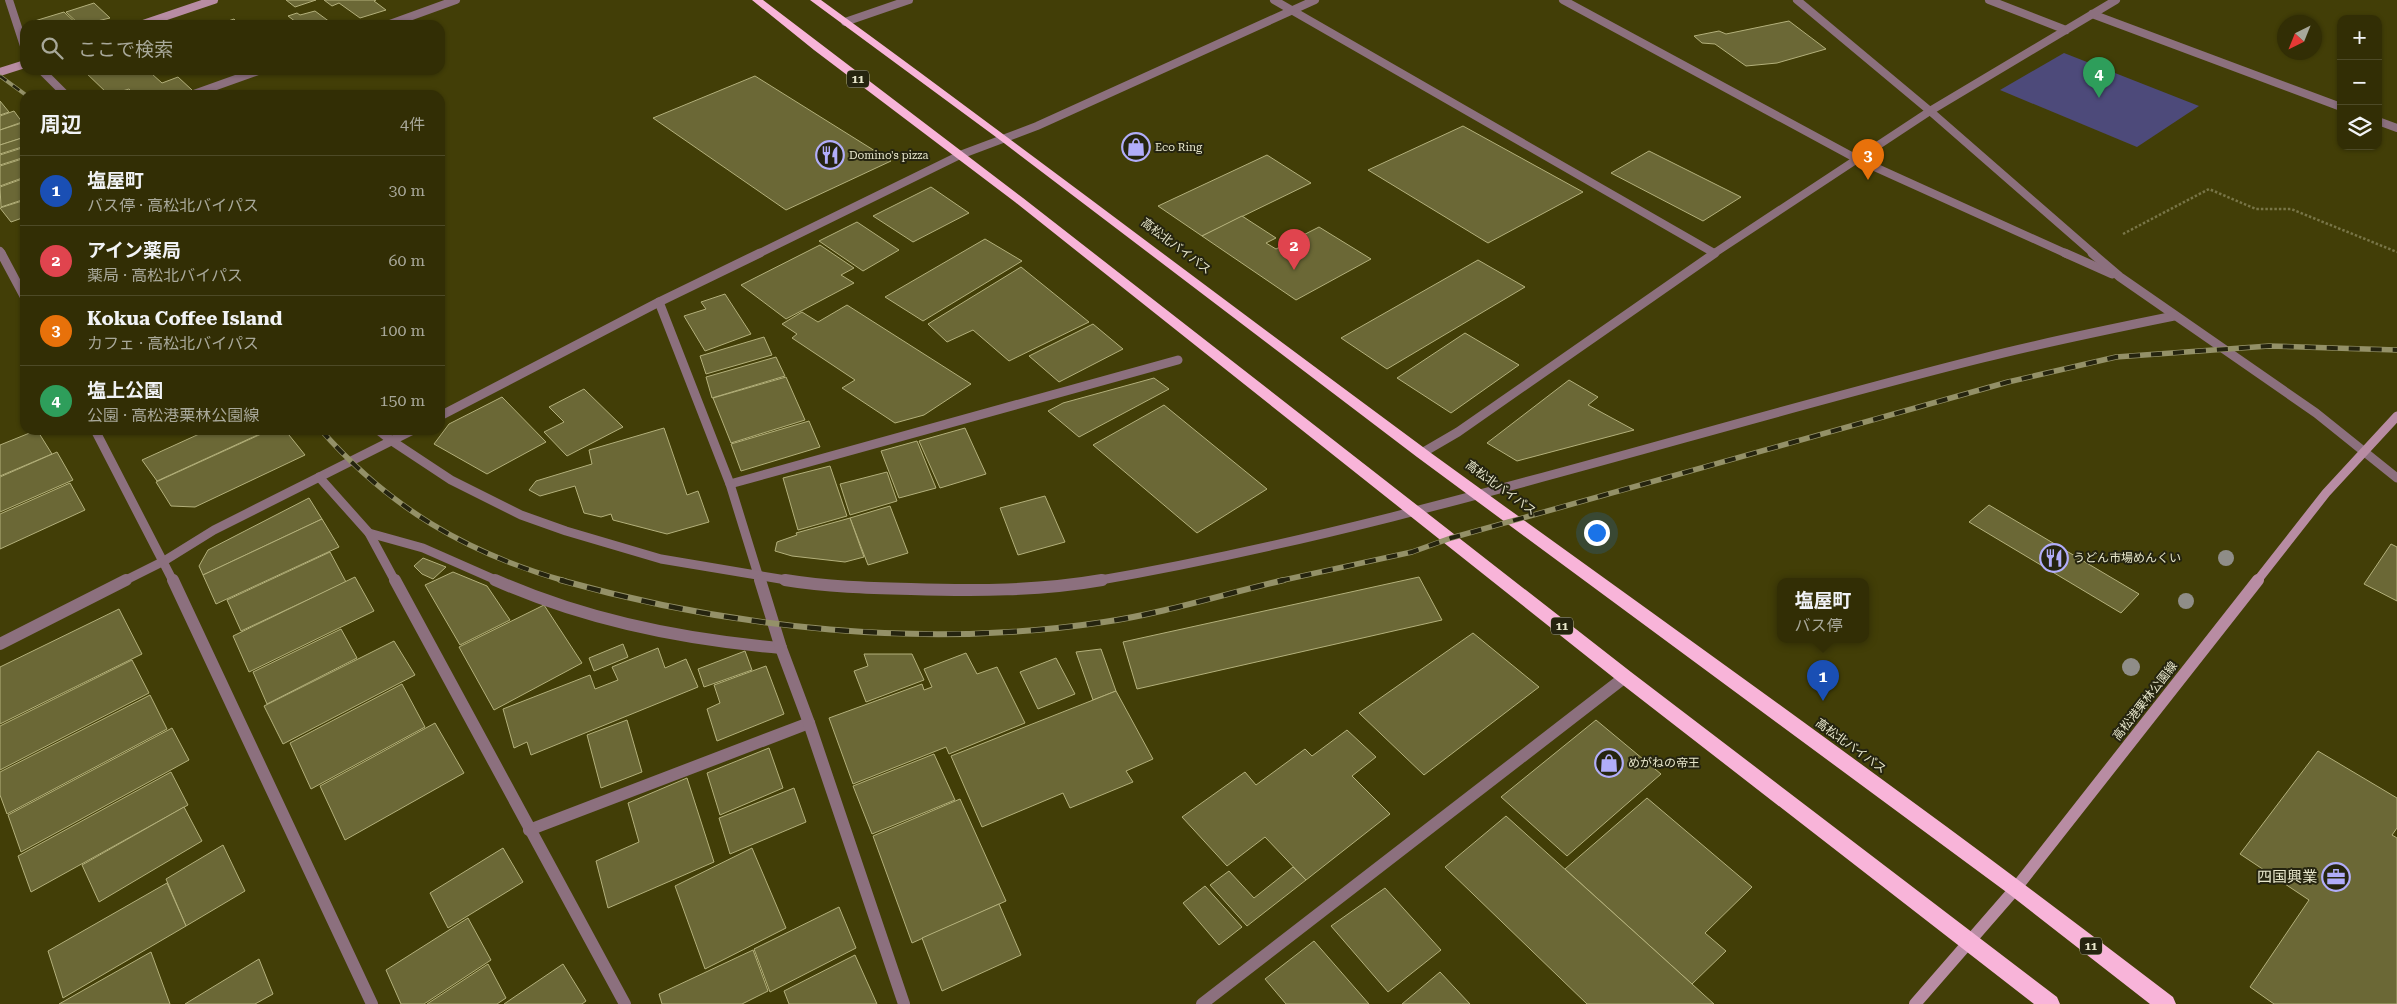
<!DOCTYPE html>
<html lang="ja">
<meta charset="utf-8">
<style>
:root{--surface:#322e05;--page:#3a360f;--text:#f1f3f6;--muted:#a8a89a;--line:#4d4a27;--accent:#e797bd}
body{margin:0;font-family:"Roboto Serif","Noto Sans JP",serif;background:var(--page);color:var(--text)}
.controls{position:absolute;right:15px;top:15px;display:grid;overflow:hidden;border-radius:10px;box-shadow:0 1px 4px #0004}
.controls button{width:45px;height:45px;display:grid;place-items:center;padding:0;border:0;border-bottom:1px solid var(--line);background:var(--surface);color:var(--text);font:25px sans-serif}
.compass{position:absolute;left:2277px;top:15px;width:45px;height:45px;border-radius:50%;background:var(--surface);box-shadow:0 1px 4px #0004;rotate:223deg}
.you{position:absolute;left:1596px;top:532px;width:18px;height:18px;margin:-12px;border:4px solid #fff;border-radius:50%;background:#1a73e8;box-shadow:0 0 0 8px #1a73e833}
.badge{display:grid;place-items:center;width:32px;height:32px;border-radius:50%;background:var(--accent);color:#fff;font-size:16px;font-weight:700}
.pin{position:absolute;translate:-50% -41px;filter:drop-shadow(0 1px 2px #0008)}
.pin::after{content:'';position:absolute;top:26px;width:18px;height:15px;background:inherit;clip-path:polygon(0 0,100% 0,50% 100%)}
.popup{position:absolute;left:1777px;top:578px;width:92px;height:65px;box-sizing:border-box;display:grid;place-content:center;border-radius:10px;background:var(--surface);filter:drop-shadow(0 1px 4px #0005);font-size:16px;white-space:nowrap;color:var(--muted)}
.popup b{font-size:19px;color:var(--text)}
.popup::after{content:'';position:absolute;left:50%;top:100%;margin-left:-10px;border:10px solid transparent;border-top-color:var(--surface)}
.list{margin:0;padding:0;list-style:none}
h2{display:flex;justify-content:space-between;align-items:center;height:65px;margin:0;padding:0 20px;font-size:21px}
h2 small{font-size:16px;font-weight:400;color:var(--muted)}
.list li{display:grid;grid-template-columns:32px 1fr auto;gap:15px;align-items:center;box-sizing:border-box;height:70px;padding:0 20px;border-top:1px solid var(--line)}
.list b{display:block;font-size:19px;white-space:nowrap}
.list p{margin:0;font-size:16px;white-space:nowrap;color:var(--muted)}
.list em{font-size:16px;font-style:normal;color:var(--muted)}
.icon{flex:none;width:28px;height:28px;fill:none;stroke:currentColor;stroke-width:2;stroke-linecap:round;stroke-linejoin:round}
.map{position:relative;flex:none;width:2397px;height:1004px;overflow:hidden}
.search{position:absolute;background:var(--surface);box-shadow:0 1px 4px #0004;left:20px;top:20px;width:425px;height:55px;display:flex;align-items:center;gap:12px;box-sizing:border-box;padding:0 18px;border-radius:15px;color:var(--muted);font-size:19px}
.panel{position:absolute;background:var(--surface);box-shadow:0 1px 4px #0004;left:20px;top:90px;width:425px;height:345px;border-radius:15px}
.map>svg:first-child{display:block}
.green{fill:#4d4a7a}
.building{fill:#6b6836;stroke:#b3b07b}
.lines{fill:none;stroke-linecap:round;stroke-linejoin:round}
.path{stroke:#787547;stroke-width:2.5;stroke-dasharray:2.5 2;stroke-linecap:butt}
.lane-far2{stroke:#8c707e;stroke-width:8}
.lane-far1{stroke:#8c707e;stroke-width:9}
.lane{stroke:#8c707e;stroke-width:12}
.street-far2{stroke:#8c707e;stroke-width:8}
.street-far1{stroke:#8c707e;stroke-width:9}
.street{stroke:#8c707e;stroke-width:12}
.secondary-far2{stroke:#b88ca3;stroke-width:8}
.secondary-far1{stroke:#b88ca3;stroke-width:9}
.secondary{stroke:#b88ca3;stroke-width:12}
.highway{fill:#f8b4d9;fill-rule:evenodd}
.rail-far2-casing{stroke:#949168;stroke-width:4}
.rail-far1-casing{stroke:#949168;stroke-width:5.5}
.rail-casing{stroke:#949168;stroke-width:6}
.rail-far2{stroke:#25240f;stroke-width:2.5;stroke-dasharray:8;stroke-linecap:butt}
.rail-far1{stroke:#25240f;stroke-width:4;stroke-dasharray:11;stroke-linecap:butt}
.rail{stroke:#25240f;stroke-width:4.5;stroke-dasharray:14;stroke-linecap:butt}
.tree{fill:#8f8d88}
.labels{text-anchor:middle;dominant-baseline:central;stroke-width:4;stroke-linejoin:round;paint-order:stroke}
.shield{fill:#25240f;stroke:#aeac93;stroke-width:1}
.shield-label{font-size:11px;font-weight:bold;fill:#e8e7cc}
.far-poi-label{font-size:11px;fill:#e8e7cc;stroke:#25240f;text-anchor:start}
.street-label{font-size:12px;fill:#e8e7cc;stroke:#25240f}
.poi-label{font-size:12px;fill:#e8e7cc;stroke:#25240f;text-anchor:start}
.near-poi-label{font-size:15px;fill:#e8e7cc;stroke:#25240f;text-anchor:end}
</style>
<div class="map">
<svg width="2397" height="1004" viewBox="0 0 2397 1004">
<rect width="100%" height="100%" fill="#423e07"/>
<polygon class="green" points="2064,53 2199,106 2137,147 2000,90"/>
<g class="building">
<polygon points="286,0 316,0 295,7"/>
<polygon points="324,0 376,0 374,1 386,10 360,18 339,3 332,6"/>
<polygon points="94,3 110,18 80,25 66,12"/>
<polygon points="315,11 334,25 300,25 288,16 297,13 300,15"/>
<polygon points="64,12 78,25 30,25 28,23"/>
<polygon points="234,19 240,25 216,25"/>
<polygon points="1789,21 1826,49 1777,63 1746,66 1715,44 1702,43 1694,36 1719,31 1726,34"/>
<polygon points="83,70 162,70 152,74 162,83 178,77 192,90 177,95 135,95 129,89 109,95"/>
<polygon points="755,76 891,161 786,210 653,118"/>
<polygon points="0,101 9,112 0,115"/>
<polygon points="14,111 22,122 0,130 0,116"/>
<polygon points="25,122 25,137 0,145 0,130"/>
<polygon points="1463,126 1583,192 1488,243 1368,170"/>
<polygon points="25,137 25,146 0,154 0,145"/>
<polygon points="25,147 25,157 0,165 0,155"/>
<polygon points="1649,151 1741,197 1703,221 1611,173"/>
<polygon points="1267,155 1311,183 1202,236 1158,206"/>
<polygon points="25,158 25,177 0,186 0,166"/>
<polygon points="25,178 25,199 1,207 0,187"/>
<polygon points="931,187 969,213 913,242 873,216"/>
<polygon points="25,200 25,217 11,222 0,208"/>
<polygon points="1242,216 1276,238 1266,243 1276,249 1319,227 1371,259 1296,300 1202,236"/>
<polygon points="857,222 899,250 863,271 819,241"/>
<polygon points="985,239 1022,261 923,321 885,297"/>
<polygon points="820,245 854,268 841,275 854,283 786,319 741,285"/>
<polygon points="1478,260 1525,287 1387,369 1341,338"/>
<polygon points="1021,267 1089,322 1009,361 973,330 947,342 928,324"/>
<polygon points="725,294 751,334 705,351 684,316 706,309 701,302"/>
<polygon points="847,305 971,384 924,415 895,423 842,388 855,380 792,338 797,334 782,324 802,312 818,322"/>
<polygon points="1093,324 1123,349 1059,382 1029,356"/>
<polygon points="1465,333 1519,365 1451,413 1397,378"/>
<polygon points="764,337 772,355 706,374 700,356"/>
<polygon points="776,357 785,376 712,398 706,377"/>
<polygon points="786,377 805,420 731,443 713,398"/>
<polygon points="1154,378 1169,389 1079,437 1048,411 1063,403"/>
<polygon points="1569,380 1598,397 1588,405 1634,430 1517,461 1487,443"/>
<polygon points="584,389 623,427 567,456 544,432 564,422 549,407"/>
<polygon points="502,397 546,442 487,474 434,444 449,424"/>
<polygon points="1164,405 1267,489 1197,533 1093,445"/>
<polygon points="809,421 820,447 741,471 731,444"/>
<polygon points="664,428 687,495 698,491 709,522 667,534 613,520 611,514 601,517 584,513 575,486 540,496 529,490 536,481 592,464 589,450"/>
<polygon points="965,428 986,474 940,488 919,441"/>
<polygon points="37,430 52,454 0,476 0,445"/>
<polygon points="208,430 264,432 157,481 142,460"/>
<polygon points="270,430 285,430 305,455 195,507 171,506 156,482"/>
<polygon points="917,441 936,488 899,498 881,451"/>
<polygon points="57,452 73,480 0,512 0,477"/>
<polygon points="830,466 847,516 798,530 783,478"/>
<polygon points="887,472 897,501 850,515 840,484"/>
<polygon points="70,483 85,510 0,549 0,514"/>
<polygon points="1045,496 1065,542 1018,555 1000,508"/>
<polygon points="309,498 322,519 203,575 199,566 208,550"/>
<polygon points="1989,505 2139,594 2121,613 1969,522"/>
<polygon points="890,506 908,553 868,565 850,518"/>
<polygon points="850,518 864,557 845,562 792,556 775,551 777,542 797,535 796,533"/>
<polygon points="322,519 339,547 216,604 203,575"/>
<polygon points="2391,544 2397,547 2397,601 2364,584"/>
<polygon points="330,552 346,582 241,631 227,600"/>
<polygon points="423,558 446,567 433,579 422,574 414,566"/>
<polygon points="453,572 487,586 510,620 460,645 425,585"/>
<polygon points="355,577 374,611 249,672 233,636"/>
<polygon points="1419,577 1442,620 1137,689 1123,642"/>
<polygon points="544,605 582,663 494,710 459,647"/>
<polygon points="119,609 142,654 0,724 0,667"/>
<polygon points="341,629 357,658 267,704 253,672"/>
<polygon points="1473,633 1539,687 1424,775 1359,713"/>
<polygon points="394,641 415,675 283,744 264,706"/>
<polygon points="623,644 628,657 594,671 589,658"/>
<polygon points="658,648 665,668 686,659 698,687 531,755 527,742 514,748 503,709 590,675 595,689 618,680 612,667"/>
<polygon points="1101,649 1116,691 1093,700 1076,652"/>
<polygon points="745,651 752,670 704,687 698,669"/>
<polygon points="966,653 977,674 997,667 1025,723 949,754 946,747 853,784 829,718 922,684 924,690 932,687 924,669"/>
<polygon points="864,654 912,654 924,680 866,702 854,671 868,666"/>
<polygon points="1056,658 1075,694 1038,709 1020,672"/>
<polygon points="132,660 149,693 0,770 0,726"/>
<polygon points="766,666 784,714 717,741 707,709 720,703 714,685"/>
<polygon points="402,684 425,727 311,789 290,743"/>
<polygon points="1116,691 1153,759 1126,771 1133,782 1070,808 1063,793 982,827 951,756"/>
<polygon points="150,695 167,729 7,814 0,795 0,772"/>
<polygon points="627,720 642,772 601,788 587,735"/>
<polygon points="1596,720 1661,774 1567,856 1501,797"/>
<polygon points="435,723 464,773 345,840 320,786"/>
<polygon points="172,728 189,760 21,852 8,815"/>
<polygon points="1347,730 1376,757 1352,776 1390,814 1306,880 1265,837 1227,866 1182,817 1245,772 1256,785 1305,749 1312,756"/>
<polygon points="769,748 783,788 720,815 707,773"/>
<polygon points="2318,751 2397,798 2397,828 2392,835 2397,838 2397,1004 2274,1004 2250,987 2309,900 2240,854"/>
<polygon points="934,754 955,800 872,834 853,786"/>
<polygon points="171,772 188,805 31,892 18,856"/>
<polygon points="687,778 714,862 608,908 596,861 639,842 628,803"/>
<polygon points="794,788 806,822 730,854 719,818"/>
<polygon points="1647,798 1752,887 1705,933 1726,951 1692,984 1565,869"/>
<polygon points="960,799 1006,901 912,943 873,836"/>
<polygon points="184,807 202,841 99,902 82,865"/>
<polygon points="1506,816 1692,984 1714,1004 1587,1004 1445,867"/>
<polygon points="223,845 245,891 186,926 166,879"/>
<polygon points="503,848 523,882 448,928 430,893"/>
<polygon points="752,848 786,928 705,969 675,886"/>
<polygon points="1293,867 1306,880 1247,926 1210,885 1229,871 1254,898"/>
<polygon points="167,883 186,926 63,998 48,951"/>
<polygon points="1205,886 1242,927 1219,945 1183,903"/>
<polygon points="1385,888 1441,950 1388,992 1331,926"/>
<polygon points="999,904 1021,955 942,991 922,938"/>
<polygon points="839,907 856,948 770,992 754,949"/>
<polygon points="468,918 491,960 424,1004 401,1004 386,970"/>
<polygon points="1314,941 1369,1004 1286,1004 1265,979"/>
<polygon points="753,950 768,991 742,1004 662,1004 659,994"/>
<polygon points="151,952 170,1004 59,1004"/>
<polygon points="855,955 877,1004 789,1004 784,991"/>
<polygon points="259,959 273,994 255,1004 185,1004"/>
<polygon points="488,964 506,998 497,1004 427,1004"/>
<polygon points="563,964 586,1001 582,1004 504,1004"/>
<polygon points="1440,972 1470,1004 1402,1004"/>
</g>
<g class="lines">
<polyline class="path" points="2123,234 2209,189 2256,209 2291,209 2397,252"/>
<g class="lane-far2">
<polyline points="387,25 456,0"/>
<polyline points="191,95 261,70"/>
</g>
<g class="lane-far1">
<polyline points="378,430 392,441"/>
<polyline points="730,484 1178,360"/>
<polyline points="369,533 423,548 498,581"/>
</g>
<g class="lane">
<path d="M 495,580 C 585,620 684,640 781,648"/>
<polyline points="529,830 809,723"/>
</g>
<g class="street-far2">
<polyline points="9,0 25,49"/>
<polyline points="1274,0 1714,253"/>
<polyline points="1563,0 1857,159 2067,254"/>
<polyline points="1797,0 1930,111 2094,254"/>
<polyline points="1989,0 2066,30"/>
<polyline points="2092,14 2341,107"/>
<polyline points="845,22 909,0"/>
<polyline points="41,70 66,95"/>
<polyline points="2378,121 2397,128"/>
<polyline points="0,251 2,254"/>
<polyline points="758,254 960,155 1037,126 1315,0"/>
<polyline points="1713,254 1930,111 2116,0"/>
</g>
<g class="street-far1">
<polyline points="1,253 25,298"/>
<polyline points="2065,253 2112,274"/>
<polyline points="2092,253 2120,277 2316,413 2397,478"/>
<polyline points="659,302 730,484 760,581"/>
<polyline points="440,416 659,302 760,253"/>
<polyline points="95,430 173,581"/>
<polyline points="392,441 451,480 521,515 566,531 661,559 792,581"/>
<polyline points="1422,453 1458,432 1715,253"/>
<polyline points="319,477 369,533 395,581"/>
<polyline points="124,581 164,561 214,530 413,430"/>
<path d="M 1095,581 C 1397,529 1687,432 1983,358 C 2046,342 2110,329 2174,316"/>
</g>
<g class="street">
<polyline points="173,580 372,1004"/>
<polyline points="395,580 625,1004"/>
<polyline points="760,580 781,648 809,723 904,1004"/>
<path d="M 785,580 C 827,587 868,588 911,589 C 975,591 1039,591 1102,580"/>
<polyline points="0,644 126,580"/>
<polyline points="1202,1004 1625,677"/>
</g>
<g class="secondary-far2">
<polyline points="140,25 214,0"/>
<polyline points="0,72 25,64"/>
</g>
<polyline class="secondary-far1" points="2257,581 2326,493 2397,416"/>
<polyline class="secondary" points="1915,1004 2016,888 2258,580"/>
<g class="highway">
<polygon points="752,0 763,0 1023,198 1631,672 2057,997 2060,1004 2034,1004 1619,682 1015,202 814,50"/>
<path d="M 810,0 L 821,0 C 1026,149 1227,303 1431,453 C 1679,633 1930,810 2173,997 L 2176,1004 L 2150,1004 L 2009,894 L 1417,457 L 1000,140 Z"/>
</g>
<defs>
<polyline id="rail-far2" points="0,76 26,95"/>
<g id="rail-far1">
<path d="M 321,430 C 389,507 466,553 565,581"/>
<polyline points="1279,581 1412,552 1451,538 2008,382 2116,357 2269,346 2397,350"/>
</g>
<path id="rail" d="M 560,580 C 734,629 925,649 1104,622 C 1165,613 1224,594 1284,580"/>
</defs>
<use href="#rail-far2" class="rail-far2-casing"/>
<use href="#rail-far1" class="rail-far1-casing"/>
<use href="#rail" class="rail-casing"/>
<use href="#rail-far2" class="rail-far2"/>
<use href="#rail-far1" class="rail-far1"/>
<use href="#rail" class="rail"/>
</g>
<g class="tree">
<circle cx="2226" cy="558" r="8"/>
<circle cx="2186" cy="601" r="8"/>
<circle cx="2131" cy="667" r="9"/>
</g>
<defs>
<symbol id="shop-ring" viewBox="-11 -11 22 22"><circle r="9.5" fill="#25240f" stroke="#b1adfa" stroke-width="1.5"/><path d="M-5-2.5h2.3a2.7 3.5 0 0 1 5.4 0H5L5.5 6h-11ZM-1.5-2.5h3a1.5 2.3 0 0 0-3 0Z" fill="#b1adfa"/></symbol>
<symbol id="restaurant-ring" viewBox="-11 -11 22 22"><circle r="9.5" fill="#25240f" stroke="#b1adfa" stroke-width="1.5"/><path d="M-5-6h1v4h1v-4h1v4h1v-4h1v5L-1.5 .5V6h-2V.5L-5-1ZM5-6V6H3V1.5H1.5Q1.5-4 5-6Z" fill="#b1adfa"/></symbol>
<symbol id="office-ring" viewBox="-11 -11 22 22"><circle r="9.5" fill="#25240f" stroke="#b1adfa" stroke-width="1.5"/><path d="M-6-3h4V-5.5h4V-3h4V5H-6ZM-1-4.5V-3h2v-1.5ZM-6 0V1H6V0Z" fill="#b1adfa"/></symbol>
</defs>
<g fill-rule="evenodd">
<use href="#shop-ring" x="1120" y="131" width="32" height="32"/>
<use href="#restaurant-ring" x="814" y="139" width="32" height="32"/>
<use href="#restaurant-ring" x="2038" y="542" width="32" height="32"/>
<use href="#shop-ring" x="1593" y="747" width="32" height="32"/>
<use href="#office-ring" x="2320" y="861" width="32" height="32"/>
</g>
<g class="labels">
<g class="shield">
<rect x="847" y="70.5" width="22" height="17" rx="4"/>
<rect x="1551" y="617.5" width="22" height="17" rx="4"/>
<rect x="2080" y="937.5" width="22" height="17" rx="4"/>
</g>
<g class="shield-label">
<text x="858" y="79">11</text>
<text x="1562" y="626">11</text>
<text x="2091" y="946">11</text>
</g>
<g class="far-poi-label">
<text x="1155" y="147">Eco Ring</text>
<text x="849" y="155">Domino's pizza</text>
</g>
<g class="street-label">
<text transform="translate(1176 246) rotate(37)">高松北バイパス</text>
<text transform="translate(1501 488) rotate(36)">高松北バイパス</text>
<text transform="translate(2145 701) rotate(-52)">高松港栗林公園線</text>
<text transform="translate(1851 746) rotate(36)">高松北バイパス</text>
</g>
<g class="poi-label">
<text x="2073" y="558">うどん市場めんくい</text>
<text x="1628" y="763">めがねの帝王</text>
</g>
<g class="near-poi-label">
<text x="2317" y="877">四国興業</text>
</g>
</g>
</svg>
<div class="controls">
<button>+</button>
<button>−</button>
<button><svg class="icon" aria-label="layers" viewBox="0 0 24 24"><path d="M12 4l9 5-9 5-9-5zM3 14l9 5 9-5"/></svg></button>
</div>
<svg class="compass" viewBox="-18 -18 36 36"><path d="M0-13l5 13h-10z" fill="#e53935"/><path d="M0 13l5-13h-10z" fill="#a8a89a"/></svg>
<div class="you"></div>
<div class="pin badge" style="left:1823px;top:701px;background:#1a4fb4">1</div>
<div class="popup"><b>塩屋町</b>バス停</div>
<div class="pin badge" style="left:1294px;top:270px;background:#e0444e">2</div>
<div class="pin badge" style="left:1868px;top:180px;background:#e8710a">3</div>
<div class="pin badge" style="left:2099px;top:98px;background:#2e9e5b">4</div>
<div class="search"><svg class="icon" aria-label="search" viewBox="0 0 24 24"><circle cx="10" cy="10" r="6"/><path d="M15 15l6 6"/></svg>ここで検索</div>
<section class="panel">
<h2>周辺<small>4件</small></h2>
<ul class="list">
<li><span class="badge" style="background:#1a4fb4">1</span><div><b>塩屋町</b><p>バス停 · 高松北バイパス</p></div><em>30 m</em></li>
<li><span class="badge" style="background:#e0444e">2</span><div><b>アイン薬局</b><p>薬局 · 高松北バイパス</p></div><em>60 m</em></li>
<li><span class="badge" style="background:#e8710a">3</span><div><b>Kokua Coffee Island</b><p>カフェ · 高松北バイパス</p></div><em>100 m</em></li>
<li><span class="badge" style="background:#2e9e5b">4</span><div><b>塩上公園</b><p>公園 · 高松港栗林公園線</p></div><em>150 m</em></li>
</ul>
</section>
</div>
